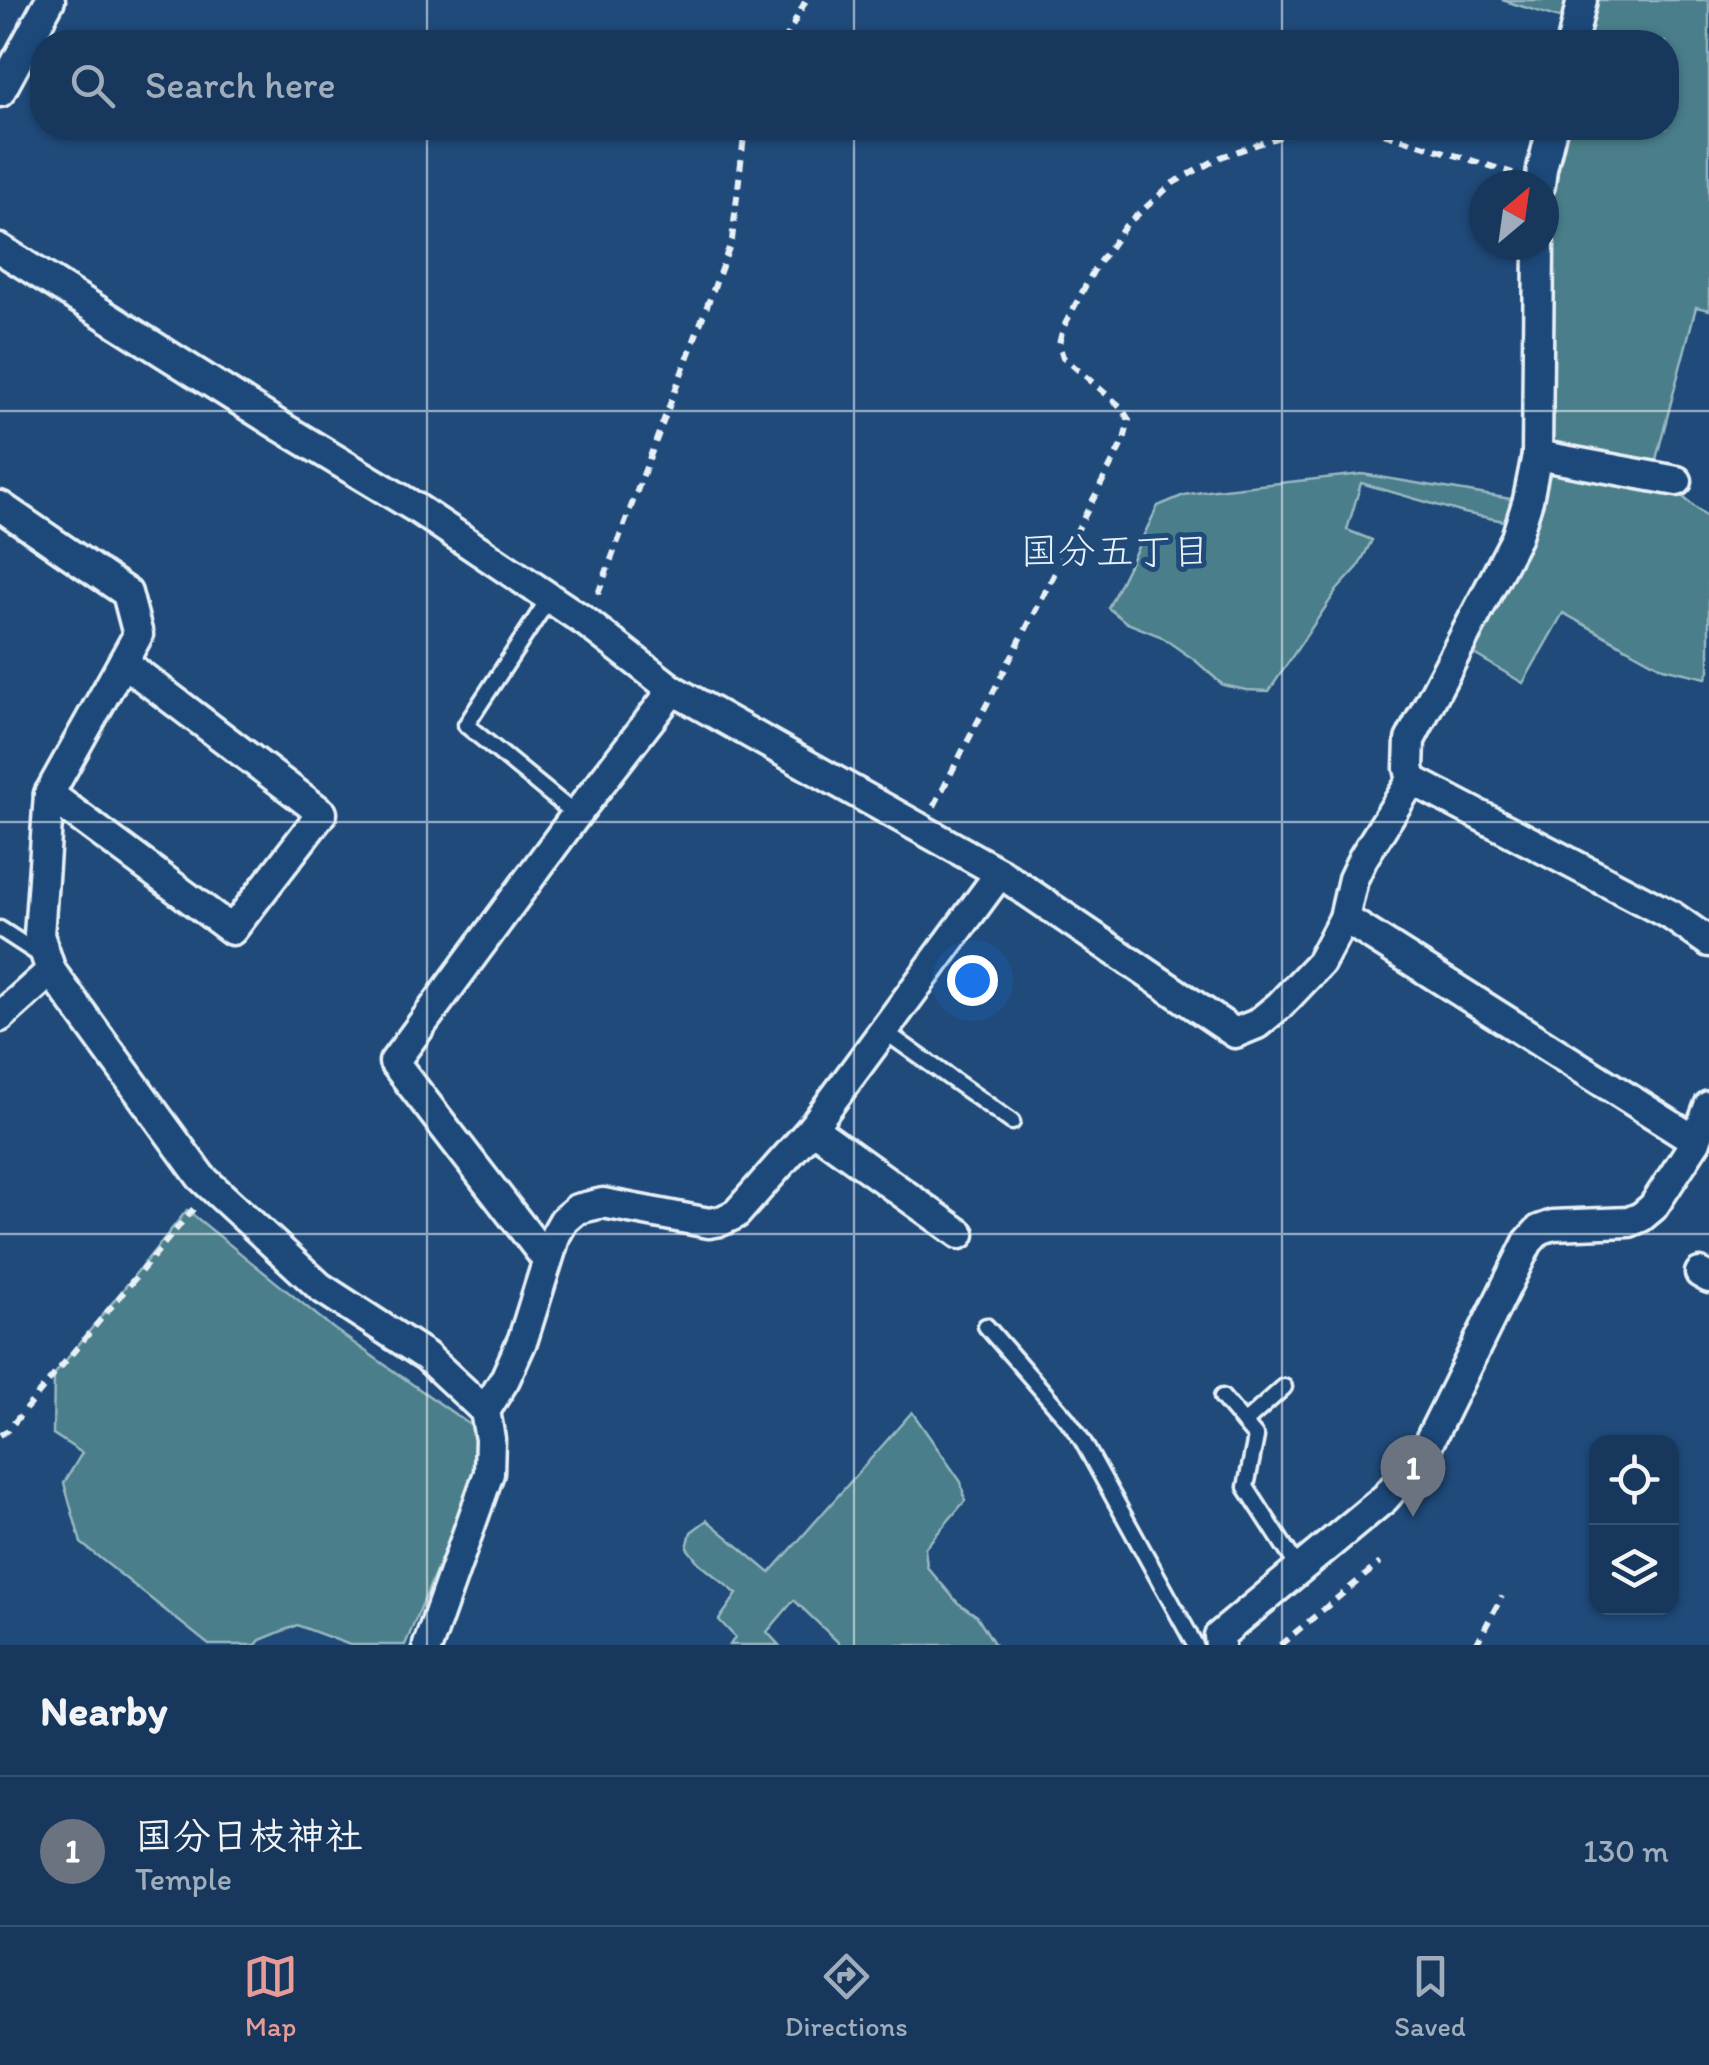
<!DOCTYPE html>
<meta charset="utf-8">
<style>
:root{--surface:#17385c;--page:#244365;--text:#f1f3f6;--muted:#9eacbb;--line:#365272;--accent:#e69b98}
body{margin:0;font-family:Itim,"Klee One",sans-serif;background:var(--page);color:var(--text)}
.controls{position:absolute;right:30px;bottom:30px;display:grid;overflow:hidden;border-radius:20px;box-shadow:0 2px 8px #0004}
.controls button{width:90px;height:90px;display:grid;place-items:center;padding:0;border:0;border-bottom:2px solid var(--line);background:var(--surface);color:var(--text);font:50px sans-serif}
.compass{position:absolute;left:1469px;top:170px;width:90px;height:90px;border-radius:50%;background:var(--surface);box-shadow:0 2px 8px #0004;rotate:29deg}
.you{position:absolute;left:972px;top:980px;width:35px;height:35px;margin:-25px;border:8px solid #fff;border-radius:50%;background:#1a73e8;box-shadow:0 0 0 15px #1a73e833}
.badge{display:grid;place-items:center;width:65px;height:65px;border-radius:50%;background:var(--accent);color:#fff;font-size:32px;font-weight:700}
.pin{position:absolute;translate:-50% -82px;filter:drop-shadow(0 2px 5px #0008)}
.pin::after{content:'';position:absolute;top:52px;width:35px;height:30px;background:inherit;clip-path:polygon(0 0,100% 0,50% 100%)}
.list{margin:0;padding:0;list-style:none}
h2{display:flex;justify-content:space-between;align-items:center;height:130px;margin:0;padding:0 40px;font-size:42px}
h2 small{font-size:32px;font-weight:400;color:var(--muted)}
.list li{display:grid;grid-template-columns:65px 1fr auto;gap:30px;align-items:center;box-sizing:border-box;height:150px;padding:0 40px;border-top:2px solid var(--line)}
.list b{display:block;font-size:38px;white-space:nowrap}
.list p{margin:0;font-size:32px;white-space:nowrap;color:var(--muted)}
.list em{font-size:32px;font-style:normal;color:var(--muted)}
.icon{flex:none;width:55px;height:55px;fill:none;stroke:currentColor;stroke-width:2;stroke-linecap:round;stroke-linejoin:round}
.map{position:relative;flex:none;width:1709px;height:1645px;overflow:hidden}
.search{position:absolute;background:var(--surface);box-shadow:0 2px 8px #0004;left:30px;right:30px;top:30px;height:110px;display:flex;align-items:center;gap:25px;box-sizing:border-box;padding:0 35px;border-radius:40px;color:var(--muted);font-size:38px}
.sheet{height:280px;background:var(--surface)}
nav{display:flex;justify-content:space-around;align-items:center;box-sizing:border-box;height:140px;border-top:2px solid var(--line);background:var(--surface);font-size:28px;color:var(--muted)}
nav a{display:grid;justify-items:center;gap:5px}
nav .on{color:var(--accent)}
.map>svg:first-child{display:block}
.green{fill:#4a7e8a;stroke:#99b8c1;stroke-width:2.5}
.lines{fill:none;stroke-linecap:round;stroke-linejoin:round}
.lane-casing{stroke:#e8f1f8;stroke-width:21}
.street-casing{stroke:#e8f1f8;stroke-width:35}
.path{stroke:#e8f1f8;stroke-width:6;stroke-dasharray:10 8;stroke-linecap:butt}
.lane{stroke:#1f4a7a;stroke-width:14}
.street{stroke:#1f4a7a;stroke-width:28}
.grid{fill:none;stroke:#e8f1f8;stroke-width:2.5;stroke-opacity:0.55}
.labels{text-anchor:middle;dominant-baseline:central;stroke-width:10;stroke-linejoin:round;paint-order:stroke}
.neighbourhood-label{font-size:38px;fill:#e8f1f8;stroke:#1f4a7a}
</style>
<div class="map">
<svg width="1709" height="1645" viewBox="0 0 1709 1645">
<rect width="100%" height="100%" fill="#1f4a7a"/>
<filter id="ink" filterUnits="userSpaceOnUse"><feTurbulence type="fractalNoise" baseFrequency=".01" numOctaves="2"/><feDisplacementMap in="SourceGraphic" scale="20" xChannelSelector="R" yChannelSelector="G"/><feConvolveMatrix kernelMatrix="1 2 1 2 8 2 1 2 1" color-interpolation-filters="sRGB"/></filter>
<g filter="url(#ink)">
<g class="green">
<polygon points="1502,0 1570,0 1565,20"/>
<polygon points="1594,0 1709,0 1709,310 1696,307 1654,467 1547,448 1548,198 1563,128 1666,128 1666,42 1584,42"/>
<polygon points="1541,465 1676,491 1709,519 1709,671 1706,678 1663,668 1563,613 1523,683 1469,651"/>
<polygon points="1362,474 1517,500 1509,522 1464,513 1361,483 1347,530 1372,540 1358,567 1337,590 1269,691 1246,690 1223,685 1196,661 1160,636 1127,623 1108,608 1158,506 1184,495 1215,490"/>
<polygon points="187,1210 334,1329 480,1432 479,1469 405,1645 350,1645 297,1625 260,1640 256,1645 209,1645 81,1543 64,1483 82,1453 53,1434 54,1375"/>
<polygon points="912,1412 961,1482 965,1501 925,1548 927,1567 958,1603 977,1616 995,1645 841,1645 794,1600 767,1632 779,1645 730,1645 735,1637 719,1620 737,1594 699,1563 687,1548 691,1532 707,1520 770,1573"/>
</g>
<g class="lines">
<defs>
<g id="lane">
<polyline points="550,597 466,725 576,815"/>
<polyline points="0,929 43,957"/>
<polyline points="884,1031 1012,1122"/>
<polyline points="986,1326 1067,1419 1082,1440 1195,1645"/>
<polyline points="1222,1397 1256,1437 1246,1487 1299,1569"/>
<polyline points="1244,1423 1284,1387"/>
</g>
<g id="street">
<polyline points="1572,42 1582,0"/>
<polyline points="0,92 50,0"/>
<polyline points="1540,185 1542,169 1552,128"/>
<polyline points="0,249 280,426 416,508 587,623 673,690 1000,873 1235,1033 1257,1024 1280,1005 1320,963 1344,918 1353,879 1363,858 1412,780 1409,768 1410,740 1516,538 1528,500 1537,455 1539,245"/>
<polyline points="1537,455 1677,481"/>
<polyline points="0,506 127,593 138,635 49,794 39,935 51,971 201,1177 320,1287 426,1356 485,1411 490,1439 489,1473 428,1645"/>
<polyline points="1412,780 1672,916 1709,942"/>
<polyline points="49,794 232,930 322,813 123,662"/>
<polyline points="1344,918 1696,1141"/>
<polyline points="0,1017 51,971"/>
<polyline points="812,1128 960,1234"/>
<polyline points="547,1260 394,1062 576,815 673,690"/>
<polyline points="1700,1273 1709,1278"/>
<polyline points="485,1411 505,1379 523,1339 556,1234 564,1220 577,1209 603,1203 709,1223 721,1221 736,1214 812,1128 1000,873"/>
<polyline points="1220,1645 1219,1636 1385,1498 1424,1452 1528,1242 1539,1230 1553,1225 1629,1222 1641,1217 1653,1207 1696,1141 1709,1106"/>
</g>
</defs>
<use href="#lane" class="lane-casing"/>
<use href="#street" class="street-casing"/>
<g class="path">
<polyline points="784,42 806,0"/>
<polyline points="1367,128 1513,173"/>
<polyline points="598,594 732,240 745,128"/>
<polyline points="934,806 1124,440 1129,420 1121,407 1063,357 1059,344 1063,328 1095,268 1126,225 1173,183 1221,157 1305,128"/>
<polyline points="0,1435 8,1430 194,1208"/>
<polyline points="1280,1645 1380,1563"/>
<polyline points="1476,1645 1502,1596"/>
</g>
<use href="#lane" class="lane"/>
<use href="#street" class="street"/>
</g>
</g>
<path class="grid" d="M 427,0 L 427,42M 854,0 L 854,42M 1282,0 L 1282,42M 427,128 L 427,1645M 854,128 L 854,1645M 1282,128 L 1282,1645M 0,411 L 1709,411M 0,822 L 1709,822M 0,1234 L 1709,1234"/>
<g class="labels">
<g class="neighbourhood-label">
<text x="1115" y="551">国分五丁目</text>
</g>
</g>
</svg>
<div class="controls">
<button><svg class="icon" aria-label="locate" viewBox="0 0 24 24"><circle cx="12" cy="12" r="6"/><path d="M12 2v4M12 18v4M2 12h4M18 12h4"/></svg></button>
<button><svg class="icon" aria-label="layers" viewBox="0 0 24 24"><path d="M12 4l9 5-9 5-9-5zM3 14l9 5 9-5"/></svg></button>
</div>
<svg class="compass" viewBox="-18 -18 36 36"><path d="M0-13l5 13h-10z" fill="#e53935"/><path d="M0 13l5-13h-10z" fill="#9eacbb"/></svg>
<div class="you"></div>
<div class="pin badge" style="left:1413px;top:1517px;background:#6b7280">1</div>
<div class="search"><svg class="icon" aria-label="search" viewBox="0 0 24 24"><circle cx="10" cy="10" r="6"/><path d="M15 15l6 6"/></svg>Search here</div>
</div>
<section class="sheet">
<h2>Nearby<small></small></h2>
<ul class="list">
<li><span class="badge" style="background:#6b7280">1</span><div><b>国分日枝神社</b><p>Temple</p></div><em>130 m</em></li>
</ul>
</section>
<nav>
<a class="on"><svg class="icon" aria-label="map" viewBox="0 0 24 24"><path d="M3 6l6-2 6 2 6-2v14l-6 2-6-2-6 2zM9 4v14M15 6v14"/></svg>Map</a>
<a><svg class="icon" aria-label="directions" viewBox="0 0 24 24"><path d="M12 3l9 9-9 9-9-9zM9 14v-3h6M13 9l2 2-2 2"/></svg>Directions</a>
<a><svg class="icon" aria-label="saved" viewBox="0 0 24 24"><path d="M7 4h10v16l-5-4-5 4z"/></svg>Saved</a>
</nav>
